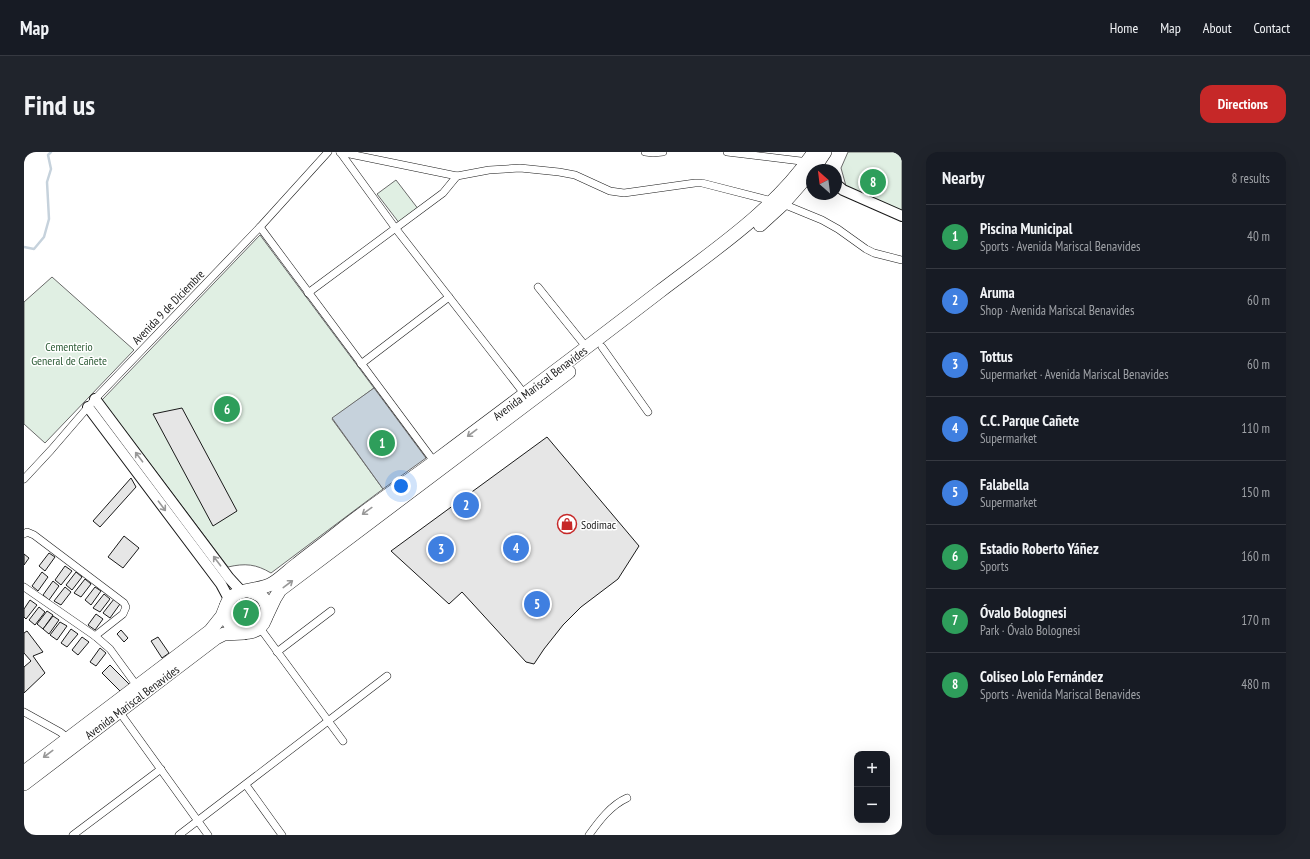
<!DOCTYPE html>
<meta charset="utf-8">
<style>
:root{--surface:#171b24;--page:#20242c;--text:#f1f3f6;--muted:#9ea1a6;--line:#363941;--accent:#c62828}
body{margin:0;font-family:"PT Sans Narrow",sans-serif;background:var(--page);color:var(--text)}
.controls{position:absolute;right:12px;bottom:12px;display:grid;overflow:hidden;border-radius:8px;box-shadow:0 4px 16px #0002}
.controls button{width:36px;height:36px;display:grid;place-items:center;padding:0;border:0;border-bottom:1px solid var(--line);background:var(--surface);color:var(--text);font:20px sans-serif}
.compass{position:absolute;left:782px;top:12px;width:36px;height:36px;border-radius:50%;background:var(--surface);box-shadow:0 4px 16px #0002;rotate:332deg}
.you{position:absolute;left:377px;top:334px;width:14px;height:14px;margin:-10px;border:3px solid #fff;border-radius:50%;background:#1a73e8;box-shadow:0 0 0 6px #1a73e833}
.badge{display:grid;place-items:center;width:26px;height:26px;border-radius:50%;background:var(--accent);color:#fff;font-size:13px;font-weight:700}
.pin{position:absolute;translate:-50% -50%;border:2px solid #fff;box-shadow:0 1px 4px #0006}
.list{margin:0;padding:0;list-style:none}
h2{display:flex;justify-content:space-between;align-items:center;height:52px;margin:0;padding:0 16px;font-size:17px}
h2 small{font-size:13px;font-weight:400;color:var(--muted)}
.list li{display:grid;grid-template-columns:26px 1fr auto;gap:12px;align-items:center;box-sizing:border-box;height:64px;padding:0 16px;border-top:1px solid var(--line)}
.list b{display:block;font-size:15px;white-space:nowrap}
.list p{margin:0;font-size:13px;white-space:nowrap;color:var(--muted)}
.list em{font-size:13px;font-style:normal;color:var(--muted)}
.map{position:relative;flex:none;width:878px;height:683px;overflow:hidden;border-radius:12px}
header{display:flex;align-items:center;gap:24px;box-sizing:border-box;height:56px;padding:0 20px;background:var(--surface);border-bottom:1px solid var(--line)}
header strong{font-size:19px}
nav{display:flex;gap:22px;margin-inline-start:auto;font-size:14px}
.intro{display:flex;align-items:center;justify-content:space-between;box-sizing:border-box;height:96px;padding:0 24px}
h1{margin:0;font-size:28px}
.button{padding:10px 18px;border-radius:12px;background:var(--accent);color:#fff;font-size:14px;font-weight:700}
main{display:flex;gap:24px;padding:0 24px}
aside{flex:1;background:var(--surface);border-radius:12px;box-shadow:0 4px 16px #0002}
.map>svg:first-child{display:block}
.green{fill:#e0efe3;stroke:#6a6a6a}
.water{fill:#c6d2dc;stroke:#6a6a6a}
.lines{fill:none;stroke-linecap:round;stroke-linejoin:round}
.stream{stroke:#c6d2dc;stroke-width:2.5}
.building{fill:#e6e6e6;stroke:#1a1a1a}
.street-casing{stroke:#1a1a1a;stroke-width:8}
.secondary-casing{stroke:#1a1a1a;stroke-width:12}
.highway-casing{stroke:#1a1a1a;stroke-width:14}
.street{stroke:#fff;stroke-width:7}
.secondary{stroke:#fff;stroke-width:10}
.highway{stroke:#fff;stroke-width:13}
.oneway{stroke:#989898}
.labels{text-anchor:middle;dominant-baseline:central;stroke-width:3;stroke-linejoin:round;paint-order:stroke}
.street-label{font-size:12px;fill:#1a1a1a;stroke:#fff}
.park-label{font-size:12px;fill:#2b5a34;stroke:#fff}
.poi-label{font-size:12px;fill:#1a1a1a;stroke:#fff;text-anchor:start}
</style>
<header>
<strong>Map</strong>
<nav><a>Home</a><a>Map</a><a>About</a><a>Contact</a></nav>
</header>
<div class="intro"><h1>Find us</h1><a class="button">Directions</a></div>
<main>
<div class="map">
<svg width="878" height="683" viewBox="0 0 878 683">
<rect width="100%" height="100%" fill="#fff"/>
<g class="green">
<polygon points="824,0 878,0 878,59 822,34 817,16"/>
<polygon points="372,28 395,58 376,72 353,42"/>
<path d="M 236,83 L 350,236 L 308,267 L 359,337 L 247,421 C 232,412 221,411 204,415 L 78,248 Z"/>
<polygon points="28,125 110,198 21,291 0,272 0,150"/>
<path d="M 222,443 L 235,450 L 239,459 L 232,472 L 221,476 L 211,471 C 205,452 204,454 222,443 Z"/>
</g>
<polygon class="water" points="350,236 402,306 359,337 308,266"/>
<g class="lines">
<polyline class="stream" points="0,95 10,97 20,85 25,67 23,30 27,17 24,3 27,0"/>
</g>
<g class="building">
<polygon points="158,256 213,359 189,374 129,262"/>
<polygon points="523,285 615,394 594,427 557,455 539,473 520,497 510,512 502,510 438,440 425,452 367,399"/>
<polygon points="107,326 112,335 76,375 69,369"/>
<polygon points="100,384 115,396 99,416 84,405"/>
<polygon points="25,401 31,405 21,419 15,414"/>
<polygon points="0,402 5,406 0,413"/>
<polygon points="41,414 48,419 37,433 31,428"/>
<polygon points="18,420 24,425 14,439 8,434"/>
<polygon points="52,420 58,425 48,438 42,433"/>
<polygon points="61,427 67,432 57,445 50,441"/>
<polygon points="29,429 35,434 25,448 19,443"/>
<polygon points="41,435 47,440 37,453 30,449"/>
<polygon points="71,435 77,439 67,453 61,448"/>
<polygon points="80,442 86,447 76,460 69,456"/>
<polygon points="90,447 96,452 86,466 79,461"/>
<polygon points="6,448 13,453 2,467 0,465 0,457"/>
<polygon points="15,455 21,460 11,473 5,468"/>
<polygon points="23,459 29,463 19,477 13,472"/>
<polygon points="72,462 79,467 71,478 64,473"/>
<polygon points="29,464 35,468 25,482 19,477"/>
<polygon points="36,470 43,474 33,488 26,483"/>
<polygon points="47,477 54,482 43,495 37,491"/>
<polygon points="97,478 104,486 100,490 93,482"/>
<polygon points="3,479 19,500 9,504 21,521 0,541 0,515 7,509 0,501 0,481"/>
<polygon points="58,485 65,490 54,503 48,498"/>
<polygon points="134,485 145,501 138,506 127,489"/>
<polygon points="76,496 82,501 72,514 66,510"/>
<polygon points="86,513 107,534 99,542 78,521"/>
</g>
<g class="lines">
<defs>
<g id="street">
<polyline points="316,0 433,24 465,18 496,16 535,20 551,23 586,39 600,41 671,31 678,31 748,49"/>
<polyline points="316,0 372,77 502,244"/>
<polyline points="621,0 629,1 639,0"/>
<polyline points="703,0 785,10"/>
<polyline points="759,52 798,68 814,77 842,97 850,101 878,108"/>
<polyline points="236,75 412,312"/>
<polyline points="514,135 563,196"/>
<polyline points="284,141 419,41 433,24"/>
<polyline points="578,195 624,260"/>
<polyline points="337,212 425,145"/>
<polyline points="0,327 27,298 71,247 236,75 304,0"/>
<polyline points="0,382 3,380 10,383 100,451 102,455 99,462 71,484"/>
<polyline points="0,435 71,484 86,497 113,534"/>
<polyline points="236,476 319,589"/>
<polyline points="253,500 307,459"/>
<polyline points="94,558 184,683"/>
<polyline points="0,560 36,580 44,586"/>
<polyline points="222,633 258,683"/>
<polyline points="49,683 137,617"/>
<polyline points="155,683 363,524"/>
<path d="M 565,683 C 575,669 587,653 603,646"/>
</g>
<g id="secondary">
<polyline points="812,32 819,38 878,64"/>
<polyline points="71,247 205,426 217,439"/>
<polyline points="64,255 197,432 205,447"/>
</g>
<g id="highway">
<polyline points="789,18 801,0"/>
<polyline points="736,73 759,52 788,19"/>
<path d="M 224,439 C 229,440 235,442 239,446 C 248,458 241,477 227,480 C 206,485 192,457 209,444 C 219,436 236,439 249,431 C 257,426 265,418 273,412 C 287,401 302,390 317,378 C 347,354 379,333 410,310 C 485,254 561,197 635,140 C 690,98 751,58 790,0"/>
<polyline points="243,463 251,446 256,438 545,220"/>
<polyline points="0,620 186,479 198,464 202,454"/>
<polyline points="0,632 192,486 200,482 220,481"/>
</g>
</defs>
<use href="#street" class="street-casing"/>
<use href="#secondary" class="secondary-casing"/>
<use href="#highway" class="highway-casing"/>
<use href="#street" class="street"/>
<use href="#secondary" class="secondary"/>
<use href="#highway" class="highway"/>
</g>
<defs><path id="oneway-shaft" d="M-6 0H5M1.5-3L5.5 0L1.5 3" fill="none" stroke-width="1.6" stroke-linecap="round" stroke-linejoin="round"/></defs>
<g class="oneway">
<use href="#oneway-shaft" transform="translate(448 281) rotate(143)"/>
<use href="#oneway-shaft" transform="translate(115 305) rotate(-127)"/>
<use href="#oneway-shaft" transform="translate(138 354) rotate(53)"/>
<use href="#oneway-shaft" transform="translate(343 359) rotate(144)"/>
<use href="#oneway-shaft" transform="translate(193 409) rotate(-127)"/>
<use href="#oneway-shaft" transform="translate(264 432) rotate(-37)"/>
<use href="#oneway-shaft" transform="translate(24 602) rotate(143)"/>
</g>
<defs>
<symbol id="shop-ring" viewBox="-11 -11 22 22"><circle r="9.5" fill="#fff" stroke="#c62828" stroke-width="1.5"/><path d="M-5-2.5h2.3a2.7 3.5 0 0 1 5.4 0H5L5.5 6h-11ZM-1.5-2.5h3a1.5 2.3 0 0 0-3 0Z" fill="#c62828"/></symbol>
</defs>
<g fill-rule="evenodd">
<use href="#shop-ring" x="532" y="361" width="22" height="22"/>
</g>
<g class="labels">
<g class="street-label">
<text transform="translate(144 155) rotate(-46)">Avenida 9 de Diciembre</text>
<text transform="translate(516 231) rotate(-37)">Avenida Mariscal Benavides</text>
<text transform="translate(108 550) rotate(-37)">Avenida Mariscal Benavides</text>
</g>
<g class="park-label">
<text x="45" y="194">Cementerio<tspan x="45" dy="14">General de Cañete</tspan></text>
</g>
<g class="poi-label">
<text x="557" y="372">Sodimac</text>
</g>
</g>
</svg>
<div class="controls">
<button>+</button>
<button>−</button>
</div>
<svg class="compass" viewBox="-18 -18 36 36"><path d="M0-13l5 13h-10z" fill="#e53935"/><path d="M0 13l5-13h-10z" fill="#9ea1a6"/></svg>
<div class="you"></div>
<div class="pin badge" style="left:358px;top:291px;background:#2e9e5b">1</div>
<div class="pin badge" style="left:442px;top:353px;background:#3f7fe0">2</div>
<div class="pin badge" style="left:417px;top:397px;background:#3f7fe0">3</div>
<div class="pin badge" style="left:492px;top:396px;background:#3f7fe0">4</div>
<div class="pin badge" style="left:513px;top:452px;background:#3f7fe0">5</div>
<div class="pin badge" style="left:203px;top:257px;background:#2e9e5b">6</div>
<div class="pin badge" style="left:222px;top:461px;background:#2e9e5b">7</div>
<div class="pin badge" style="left:849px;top:30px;background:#2e9e5b">8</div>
</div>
<aside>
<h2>Nearby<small>8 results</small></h2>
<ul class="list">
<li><span class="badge" style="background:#2e9e5b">1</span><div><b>Piscina Municipal</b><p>Sports · Avenida Mariscal Benavides</p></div><em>40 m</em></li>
<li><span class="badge" style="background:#3f7fe0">2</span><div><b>Aruma</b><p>Shop · Avenida Mariscal Benavides</p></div><em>60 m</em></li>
<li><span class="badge" style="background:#3f7fe0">3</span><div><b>Tottus</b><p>Supermarket · Avenida Mariscal Benavides</p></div><em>60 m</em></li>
<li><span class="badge" style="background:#3f7fe0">4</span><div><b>C.C. Parque Cañete</b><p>Supermarket</p></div><em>110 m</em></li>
<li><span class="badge" style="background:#3f7fe0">5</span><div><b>Falabella</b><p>Supermarket</p></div><em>150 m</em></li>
<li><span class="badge" style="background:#2e9e5b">6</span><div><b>Estadio Roberto Yáñez</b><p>Sports</p></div><em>160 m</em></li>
<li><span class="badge" style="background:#2e9e5b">7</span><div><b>Óvalo Bolognesi</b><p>Park · Óvalo Bolognesi</p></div><em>170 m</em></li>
<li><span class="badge" style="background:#2e9e5b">8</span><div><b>Coliseo Lolo Fernández</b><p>Sports · Avenida Mariscal Benavides</p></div><em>480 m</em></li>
</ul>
</aside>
</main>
